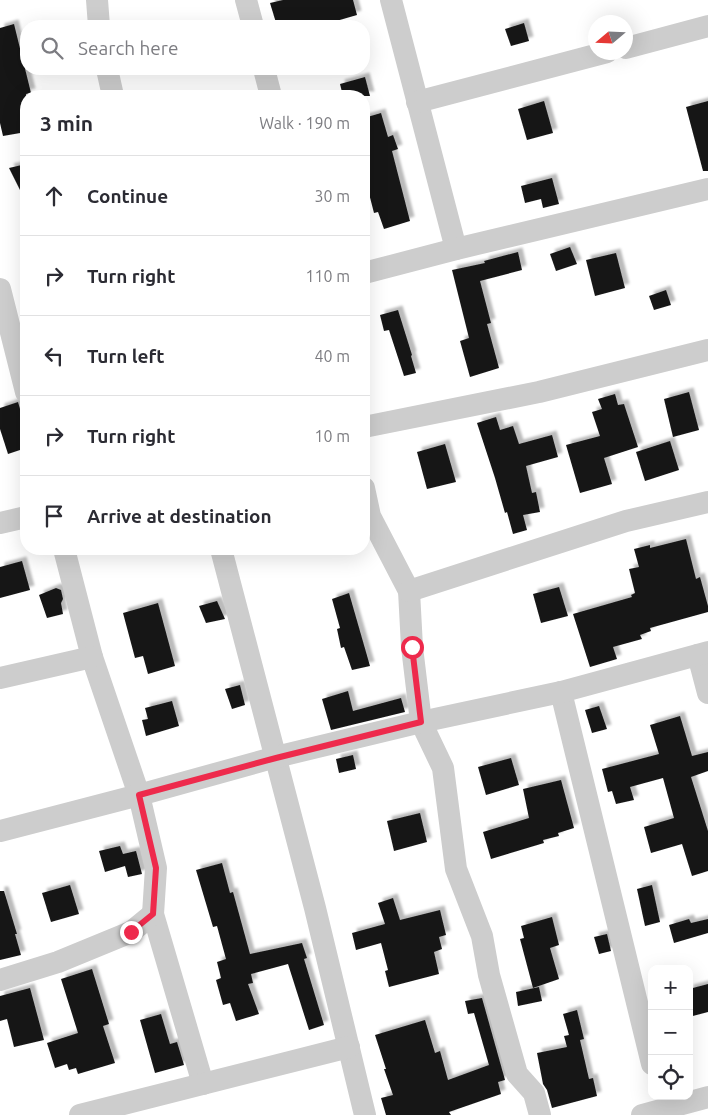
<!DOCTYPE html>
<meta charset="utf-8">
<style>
:root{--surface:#fff;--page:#f7f7f7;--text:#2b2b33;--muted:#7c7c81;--line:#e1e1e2}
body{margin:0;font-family:Ubuntu,sans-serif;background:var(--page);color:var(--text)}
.controls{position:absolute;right:15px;bottom:15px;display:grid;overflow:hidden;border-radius:10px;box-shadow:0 5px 20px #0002}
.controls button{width:45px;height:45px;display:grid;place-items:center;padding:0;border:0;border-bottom:1px solid var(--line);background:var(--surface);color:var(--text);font:25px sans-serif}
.compass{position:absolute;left:588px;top:15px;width:45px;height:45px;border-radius:50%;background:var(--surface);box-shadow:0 5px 20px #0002;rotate:251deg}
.stop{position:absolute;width:15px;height:15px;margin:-11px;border:4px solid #ee2a4c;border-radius:50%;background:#fff}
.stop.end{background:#ee2a4c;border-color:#fff;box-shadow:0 1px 5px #0008}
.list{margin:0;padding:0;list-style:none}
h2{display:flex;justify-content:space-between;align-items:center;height:65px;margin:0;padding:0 20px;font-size:21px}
h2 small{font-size:16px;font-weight:400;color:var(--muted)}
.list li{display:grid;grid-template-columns:32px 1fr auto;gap:15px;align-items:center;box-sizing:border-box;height:80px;padding:0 20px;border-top:1px solid var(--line)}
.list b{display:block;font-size:19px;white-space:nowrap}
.list em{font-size:16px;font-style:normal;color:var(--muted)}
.icon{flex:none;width:28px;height:28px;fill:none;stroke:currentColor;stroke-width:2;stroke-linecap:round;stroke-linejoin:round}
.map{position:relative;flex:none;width:708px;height:1115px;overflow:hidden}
.search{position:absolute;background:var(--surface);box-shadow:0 5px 20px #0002;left:20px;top:20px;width:350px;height:55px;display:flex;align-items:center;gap:12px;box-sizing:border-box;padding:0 18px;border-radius:20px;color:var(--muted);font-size:19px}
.panel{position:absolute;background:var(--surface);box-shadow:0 5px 20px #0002;left:20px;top:90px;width:350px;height:465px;border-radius:20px}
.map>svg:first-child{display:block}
.building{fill:#171717;filter:url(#shadow)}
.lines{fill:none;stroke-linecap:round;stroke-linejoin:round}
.minor{stroke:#cdcdcd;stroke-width:22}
.route{stroke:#ee2a4c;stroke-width:6}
</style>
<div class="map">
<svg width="708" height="1115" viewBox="0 0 708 1115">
<defs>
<filter id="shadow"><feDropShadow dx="4.5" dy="-4.5" stdDeviation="1" flood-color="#0004"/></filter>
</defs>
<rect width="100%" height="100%" fill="#fff"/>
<g class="building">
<polygon points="283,0 353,0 357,15 319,26 277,26 270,3"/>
<polygon points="524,23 529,41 511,46 505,29"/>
<polygon points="14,24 31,93 26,94 26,132 3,136 0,123 0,28"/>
<polygon points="365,77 370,96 343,96 340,84"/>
<polygon points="544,101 553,133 527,140 518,109"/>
<polygon points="708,101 708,171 703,171 686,107"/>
<polygon points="381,113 388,137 393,135 398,149 392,151 410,221 384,229 378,212 374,213 364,174 364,118"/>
<polygon points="26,164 26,202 9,168"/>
<polygon points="552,178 559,204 543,208 541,199 525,203 521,186"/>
<polygon points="570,247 577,264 556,271 550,254"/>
<polygon points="518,252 522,270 480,281 491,323 487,324 499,368 470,377 460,341 469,338 452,270 485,263 484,261"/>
<polygon points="616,253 625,288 595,296 586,260"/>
<polygon points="666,290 671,305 654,310 649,296"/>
<polygon points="398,310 412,355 411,356 416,373 404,376 389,330 384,331 380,315"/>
<polygon points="689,392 699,430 673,437 664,399"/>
<polygon points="615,394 618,405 624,404 638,447 604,458 612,484 580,493 566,445 600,436 592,412 602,409 598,399"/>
<polygon points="18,402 26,429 26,448 8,454 0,429 0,408"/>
<polygon points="496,417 500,430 513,426 519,444 552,435 558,457 526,466 532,493 536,492 540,512 523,515 527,530 513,534 507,512 505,513 495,478 477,423"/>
<polygon points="670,441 679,470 645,481 636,452"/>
<polygon points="445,444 456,482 427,489 417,452"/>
<polygon points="686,539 696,579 700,577 708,606 708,612 650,628 651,631 640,635 642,639 613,647 617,659 590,667 573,614 632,597 631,595 635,593 629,569 639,567 634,549 650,545 650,548"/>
<polygon points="22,561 30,590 0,598 0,567"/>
<polygon points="559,587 568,616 541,623 533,594"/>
<polygon points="56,588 61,590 63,599 61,603 63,614 47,618 39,595"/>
<polygon points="349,593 370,666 352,670 344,647 341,648 337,629 340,628 332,599"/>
<polygon points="217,601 225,619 206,623 199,606"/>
<polygon points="158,603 175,666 148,674 143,656 135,658 123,613"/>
<polygon points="240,685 245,705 232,709 225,689"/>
<polygon points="348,691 353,711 401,698 405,712 331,730 322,699"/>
<polygon points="172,701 179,726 146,736 142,720 148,719 145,708"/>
<polygon points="599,706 607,729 592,733 585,710"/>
<polygon points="680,716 692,756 708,752 708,771 691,777 708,831 708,871 692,876 682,844 651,853 644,827 674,818 663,778 630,787 634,800 616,804 612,791 608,792 602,769 659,754 650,725"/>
<polygon points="353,755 356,769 339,773 336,759"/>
<polygon points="511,758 519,785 486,795 478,767"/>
<polygon points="561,780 574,828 558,833 559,836 543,840 544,843 491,859 483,832 529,818 523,789"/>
<polygon points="420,813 427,842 394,851 387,821"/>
<polygon points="120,846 123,854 136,851 142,874 128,877 125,866 105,872 99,851"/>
<polygon points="222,863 230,893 233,892 250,954 302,943 307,958 304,959 324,1025 309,1030 288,964 251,974 253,983 248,984 259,1014 236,1021 230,1003 223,1005 216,980 221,978 217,962 226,959 217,926 213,927 196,870"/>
<polygon points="70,885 79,914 51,922 42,893"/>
<polygon points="652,885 660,922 645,926 637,889"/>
<polygon points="0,891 4,891 17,934 15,934 21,955 0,960"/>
<polygon points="393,898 400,920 440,910 446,935 439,937 442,949 434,952 439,974 389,987 385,971 388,970 381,943 356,950 352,933 385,924 378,903"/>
<polygon points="552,917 559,945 550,948 559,979 533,988 520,939 524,938 521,926"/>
<polygon points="689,919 691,923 708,919 708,933 674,943 669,925"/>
<polygon points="607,934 611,951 599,954 594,937"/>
<polygon points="92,969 109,1024 103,1026 115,1063 78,1074 76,1068 69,1070 67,1064 55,1068 47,1043 78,1033 61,979"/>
<polygon points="708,984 708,1012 689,1017 689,989"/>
<polygon points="539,987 542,1001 518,1006 516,992"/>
<polygon points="30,988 44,1040 14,1047 7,1019 0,1021 0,996"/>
<polygon points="482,998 505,1080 498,1082 501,1094 449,1112 451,1115 386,1115 381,1098 393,1095 384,1069 386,1069 375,1035 425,1020 435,1053 440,1051 448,1080 489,1065 474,1013 468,1014 465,1001"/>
<polygon points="577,1010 584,1039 580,1040 589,1079 593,1078 597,1096 552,1108 547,1090 543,1084 537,1053 567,1047 564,1036 569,1035 563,1014"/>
<polygon points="161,1014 170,1044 177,1042 184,1065 155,1073 140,1020"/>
</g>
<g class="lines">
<g class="minor">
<polyline points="97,0 99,26"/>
<polyline points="246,0 253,26"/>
<polyline points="391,0 456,249"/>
<polyline points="626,48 708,26"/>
<polyline points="107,69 113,96"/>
<polyline points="264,69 271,96"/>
<polyline points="417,102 607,52"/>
<polyline points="364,273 456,249 708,189"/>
<polyline points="0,289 26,392"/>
<polyline points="364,427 539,392 708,350"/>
<polyline points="364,488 370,516 409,591 412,647 421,722 443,768 456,869 482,936 489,975 517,1074 534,1093 540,1115"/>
<polyline points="0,523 26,517"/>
<polyline points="64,549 92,657 139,795 156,868 153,914 203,1084"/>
<polyline points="221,549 315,908 365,1115"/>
<polyline points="409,591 626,521 708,502"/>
<polyline points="698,655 708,693"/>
<polyline points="0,678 92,657"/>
<polyline points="561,692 652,1064"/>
<polyline points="0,831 139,795 276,757 421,722 561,692 708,652"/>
<polyline points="0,980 58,962 131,932 153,914"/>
<polyline points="80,1115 349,1047"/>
<polyline points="642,1115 708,1097"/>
</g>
</g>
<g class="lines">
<polyline class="route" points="131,932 153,914 156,868 139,795 276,758 421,722 412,647"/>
</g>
</svg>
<div class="controls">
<button>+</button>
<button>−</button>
<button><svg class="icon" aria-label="locate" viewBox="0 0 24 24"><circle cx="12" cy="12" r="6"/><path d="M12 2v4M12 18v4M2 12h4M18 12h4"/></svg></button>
</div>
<svg class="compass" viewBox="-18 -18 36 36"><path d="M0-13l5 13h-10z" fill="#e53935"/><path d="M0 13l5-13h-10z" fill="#7c7c81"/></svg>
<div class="stop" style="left:412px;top:647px"></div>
<div class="stop end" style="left:131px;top:932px"></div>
<div class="search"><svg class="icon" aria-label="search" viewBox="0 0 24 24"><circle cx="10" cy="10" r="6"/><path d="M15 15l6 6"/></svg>Search here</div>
<section class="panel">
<h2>3 min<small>Walk · 190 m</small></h2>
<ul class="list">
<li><svg class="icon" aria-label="ahead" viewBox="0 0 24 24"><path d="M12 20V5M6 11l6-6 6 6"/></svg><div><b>Continue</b></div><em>30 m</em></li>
<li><svg class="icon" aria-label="right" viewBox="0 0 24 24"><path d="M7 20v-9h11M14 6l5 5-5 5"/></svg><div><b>Turn right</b></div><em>110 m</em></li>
<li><svg class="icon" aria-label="left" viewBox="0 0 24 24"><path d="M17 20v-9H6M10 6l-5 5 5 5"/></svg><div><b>Turn left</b></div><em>40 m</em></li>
<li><svg class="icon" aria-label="right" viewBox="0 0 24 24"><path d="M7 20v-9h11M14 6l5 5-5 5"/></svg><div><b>Turn right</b></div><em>10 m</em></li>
<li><svg class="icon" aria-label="arrive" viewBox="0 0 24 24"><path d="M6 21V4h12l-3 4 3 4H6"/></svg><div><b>Arrive at destination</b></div></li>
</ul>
</section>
</div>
